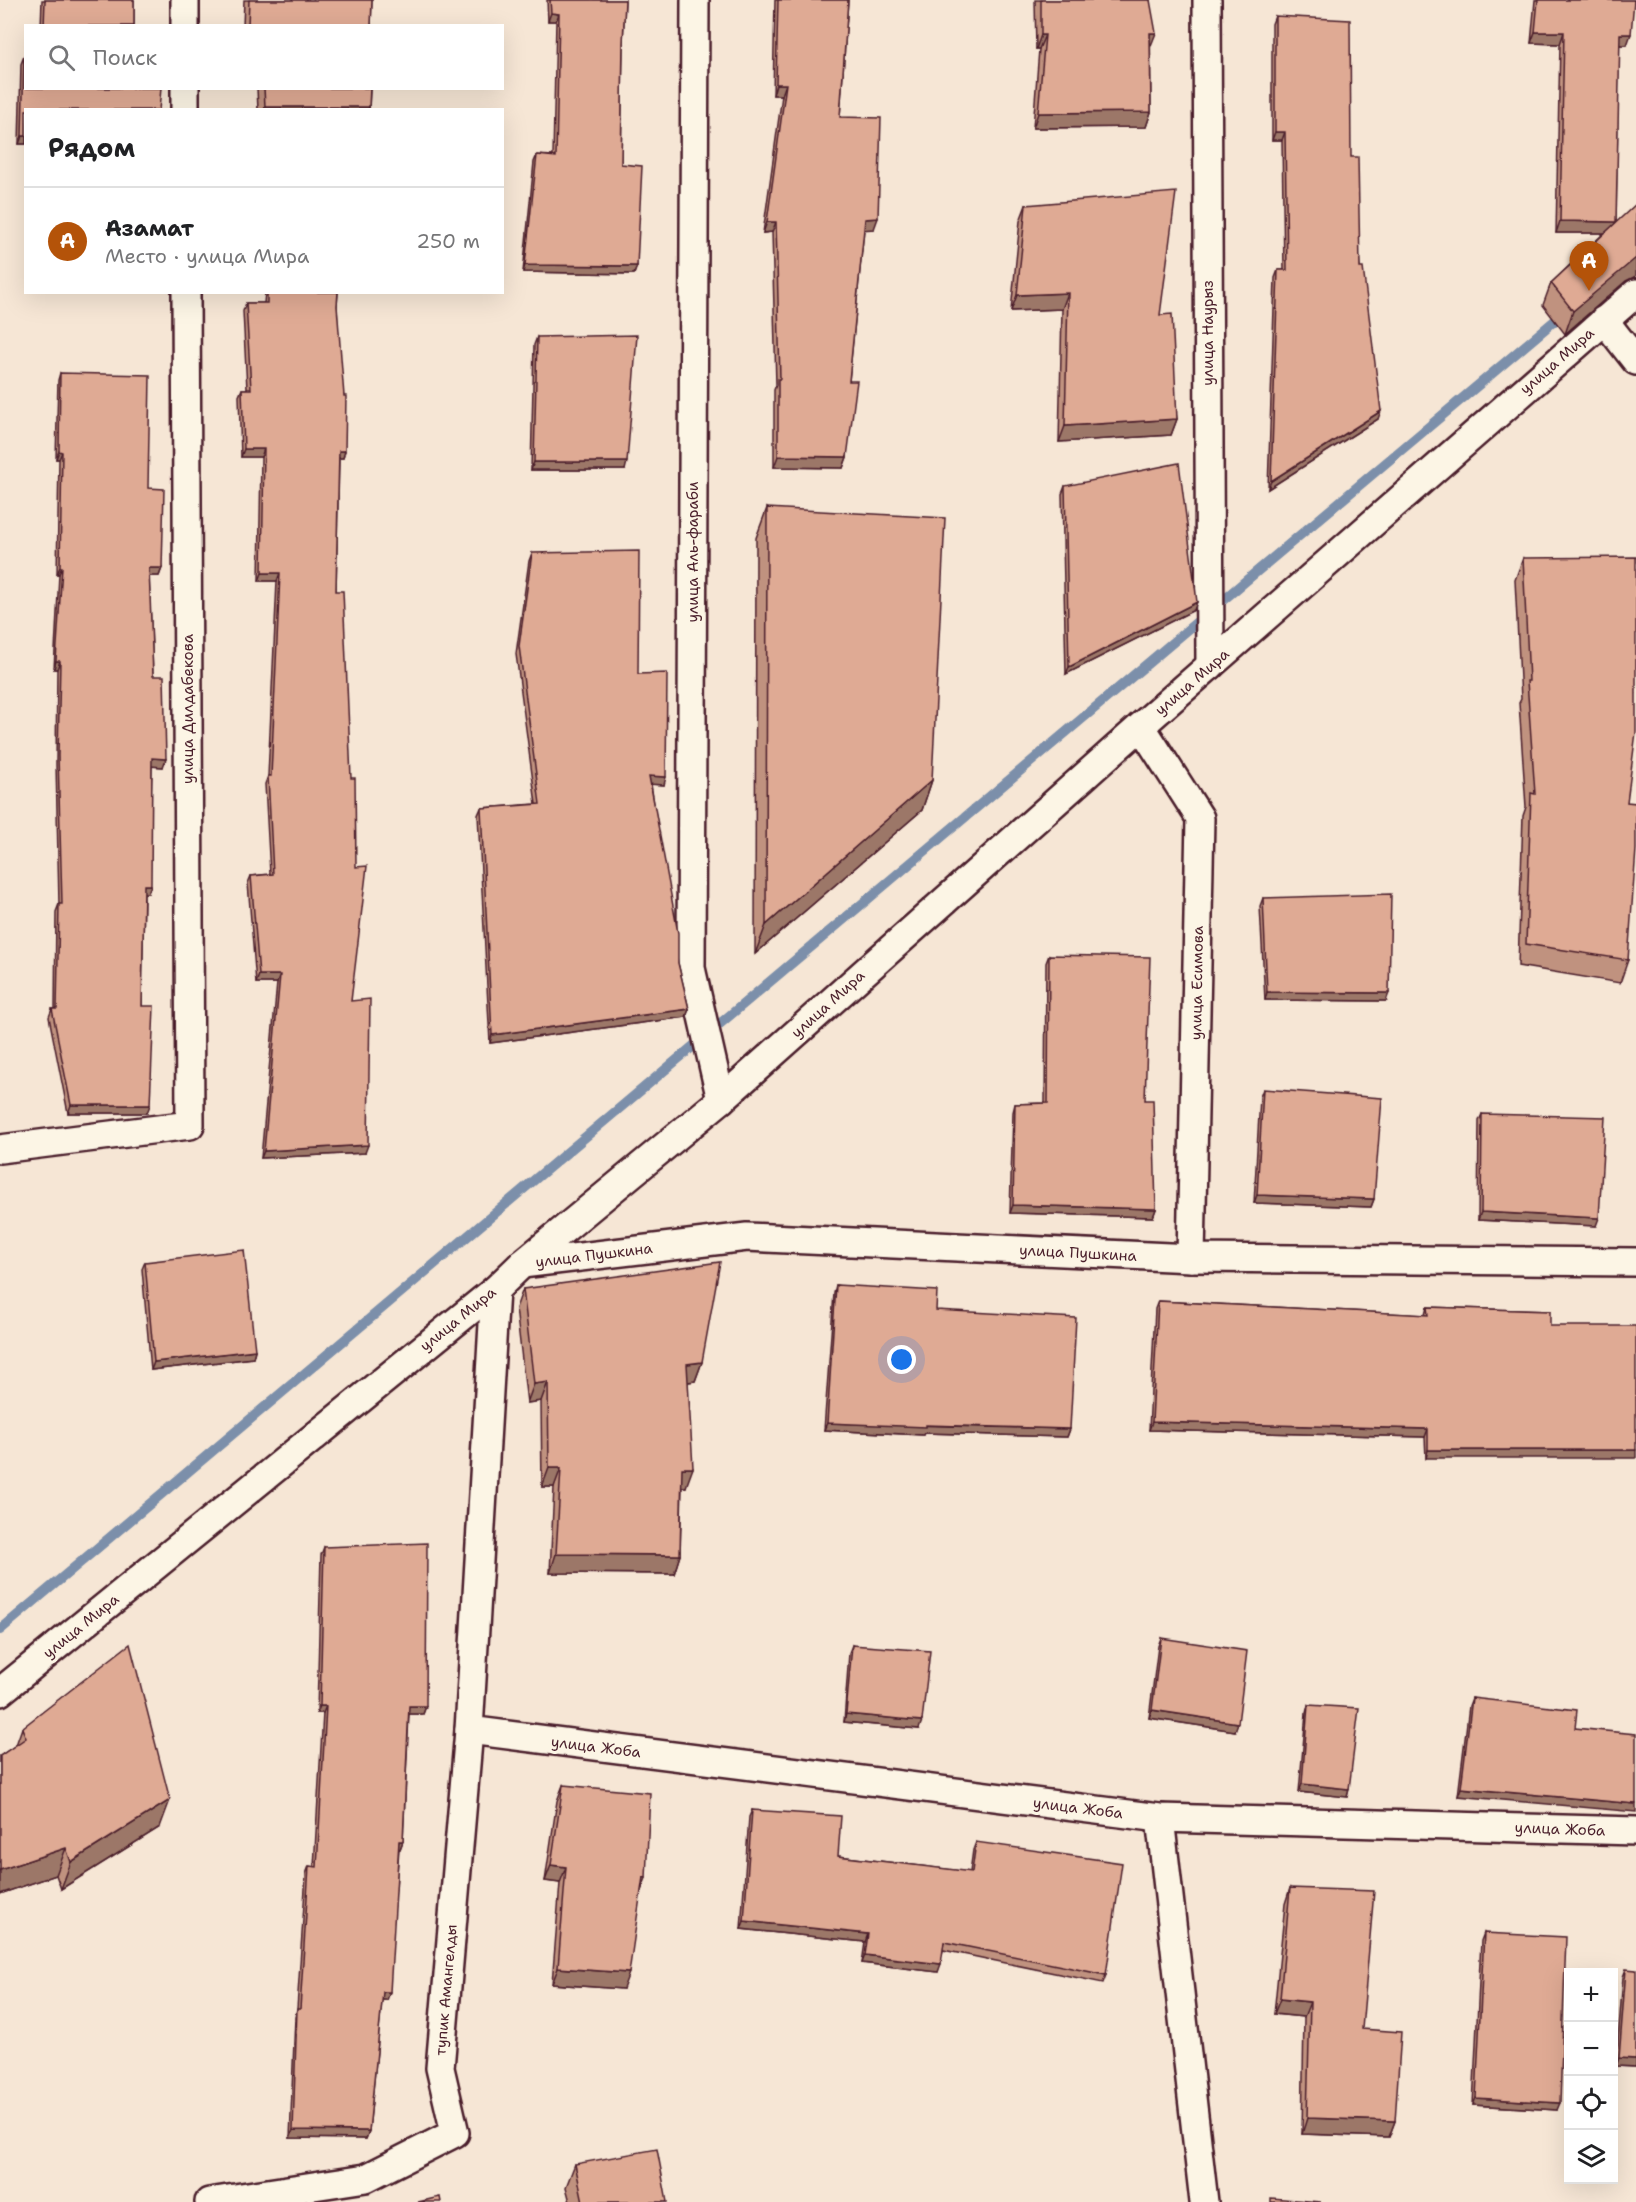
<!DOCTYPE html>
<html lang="ru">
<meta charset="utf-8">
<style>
:root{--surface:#fff;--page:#f6f6f6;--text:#202124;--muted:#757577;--line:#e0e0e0;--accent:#b45309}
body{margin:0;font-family:"Shantell Sans",sans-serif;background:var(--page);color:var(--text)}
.controls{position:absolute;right:18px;bottom:18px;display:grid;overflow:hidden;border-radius:0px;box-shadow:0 6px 24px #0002}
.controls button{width:54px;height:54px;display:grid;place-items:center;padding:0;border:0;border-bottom:2px solid var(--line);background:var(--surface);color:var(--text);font:30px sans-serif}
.you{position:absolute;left:902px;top:1360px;width:21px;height:21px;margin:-15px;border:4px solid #fff;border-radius:50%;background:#1a73e8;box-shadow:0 0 0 9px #1a73e833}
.badge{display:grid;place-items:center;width:39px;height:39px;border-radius:50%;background:var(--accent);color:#fff;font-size:20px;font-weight:700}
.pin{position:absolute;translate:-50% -50px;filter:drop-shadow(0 2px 3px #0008)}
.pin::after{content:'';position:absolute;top:32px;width:21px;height:18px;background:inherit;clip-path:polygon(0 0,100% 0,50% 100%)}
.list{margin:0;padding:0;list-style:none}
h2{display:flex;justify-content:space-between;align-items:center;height:78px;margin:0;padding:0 24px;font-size:26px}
h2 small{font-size:20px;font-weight:400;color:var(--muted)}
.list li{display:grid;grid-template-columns:39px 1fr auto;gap:18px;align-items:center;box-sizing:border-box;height:108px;padding:0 24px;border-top:2px solid var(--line)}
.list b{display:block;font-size:22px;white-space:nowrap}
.list p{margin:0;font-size:20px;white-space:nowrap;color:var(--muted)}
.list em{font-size:20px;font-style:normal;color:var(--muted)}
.icon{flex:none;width:33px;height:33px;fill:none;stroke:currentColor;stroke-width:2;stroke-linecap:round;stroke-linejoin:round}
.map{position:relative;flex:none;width:1636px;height:2202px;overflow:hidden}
.search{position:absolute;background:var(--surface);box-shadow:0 6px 24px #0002;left:24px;top:24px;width:480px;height:66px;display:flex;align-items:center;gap:15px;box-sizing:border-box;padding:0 21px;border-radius:0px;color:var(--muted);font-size:22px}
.panel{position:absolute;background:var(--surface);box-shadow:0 6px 24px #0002;left:24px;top:108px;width:480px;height:186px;border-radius:0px}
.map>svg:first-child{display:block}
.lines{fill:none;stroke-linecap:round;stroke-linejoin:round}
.stream{stroke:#7c8faa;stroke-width:10}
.street-casing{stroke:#4a1f2b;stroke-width:32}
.street{stroke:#fcf5e5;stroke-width:27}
.wall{fill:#c0927f;stroke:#4a1f2b;stroke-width:1.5}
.shaded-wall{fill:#9c7768;stroke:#4a1f2b;stroke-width:1.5}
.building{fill:#dfaa94;stroke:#4a1f2b;stroke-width:1.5}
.labels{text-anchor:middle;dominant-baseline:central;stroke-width:6;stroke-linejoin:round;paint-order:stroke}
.street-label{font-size:15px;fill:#4a1f2b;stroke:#fcf5e5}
</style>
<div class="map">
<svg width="1636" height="2202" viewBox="0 0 1636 2202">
<rect width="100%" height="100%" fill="#f6e6d5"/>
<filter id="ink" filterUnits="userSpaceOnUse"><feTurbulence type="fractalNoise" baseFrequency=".0167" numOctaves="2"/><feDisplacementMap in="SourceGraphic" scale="12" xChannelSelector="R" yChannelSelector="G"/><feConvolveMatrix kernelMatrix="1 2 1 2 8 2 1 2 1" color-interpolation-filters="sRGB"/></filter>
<g filter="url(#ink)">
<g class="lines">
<polyline class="stream" points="0,1630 1565,312"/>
<defs>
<g id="street">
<polyline points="185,0 185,26"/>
<polyline points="695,0 691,968 721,1100"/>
<polyline points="1207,0 1210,666"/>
<polyline points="185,88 185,110"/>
<polyline points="1604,320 1636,361"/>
<polyline points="1141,726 1200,818 1191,1258"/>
<polyline points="0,1149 190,1125 186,292"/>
<polyline points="522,1264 747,1237 1191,1258 1636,1262"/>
<polyline points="495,1290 469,1730 1160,1818 1636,1831"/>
<polyline points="0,1692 495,1290 522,1264 721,1100 1141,726 1636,293"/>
<polyline points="1160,1818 1204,2202"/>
<polyline points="209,2202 366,2178 455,2133 440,2068 469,1730"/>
</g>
</defs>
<use href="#street" class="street-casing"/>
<use href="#street" class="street"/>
</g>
<g class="wall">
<polygon points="42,0 134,0 134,26 41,26"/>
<polygon points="244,0 372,0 371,26 243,26"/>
<polygon points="547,0 625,0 623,43 621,164 637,266 634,274 523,272 534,162 537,155 553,156 556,21 548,21"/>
<polygon points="775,0 848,0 840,117 874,229 864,229 849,381 847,457 843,468 774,467 774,390 776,385 772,232 763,233 782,95 773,95"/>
<polygon points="1035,0 1150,0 1151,112 1146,127 1033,128 1039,49 1036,49"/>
<polygon points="1535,0 1634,0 1627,45 1619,45 1616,223 1635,278 1626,281 1565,334 1543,305 1551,283 1604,233 1556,233 1560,44 1531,43"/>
<polygon points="1275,16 1351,157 1360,268 1378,419 1268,489 1275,278 1278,270 1284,270 1282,140 1272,140 1272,24"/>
<polygon points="24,56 26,144 19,144 21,64"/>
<polygon points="257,88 370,88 369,110 258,110"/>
<polygon points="1026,205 1160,315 1177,419 1171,435 1059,442 1062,309 1011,311 1020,221"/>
<polygon points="265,292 338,292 337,306 343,458 339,458 336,591 351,1001 365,1153 261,1158 277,983 256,983 248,883 251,876 270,874 265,784 268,776 277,581 259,581 261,457 241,457 239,396 242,389 247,389 243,311 246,303 264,303"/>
<polygon points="537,337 625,470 531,470 534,345"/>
<polygon points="60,373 148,488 162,568 159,576 149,576 153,676 163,767 152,766 148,893 144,893 142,1006 147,1113 68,1113 49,1017 52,1009 55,1009 56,912 59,904 56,764 57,669 54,669 59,574 57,574 59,459 56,459 58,380"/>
<polygon points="1065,486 1194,610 1066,674 1062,494"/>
<polygon points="767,508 932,780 922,810 755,954 756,538"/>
<polygon points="532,553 638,674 664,785 651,784 678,963 689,1009 686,1017 490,1043 478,815 481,808 536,804 516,654 529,561"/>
<polygon points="1523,558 1627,802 1628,960 1620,983 1518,966 1523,816 1526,807 1519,703 1521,699 1515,580"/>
<polygon points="1263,898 1386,1001 1265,1000 1260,906"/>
<polygon points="1049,955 1145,1100 1156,1209 1153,1217 1010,1213 1013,1112 1015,1104 1045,1103 1046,963"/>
<polygon points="1263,1089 1374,1199 1371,1207 1254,1203 1260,1097"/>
<polygon points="1482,1114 1596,1226 1478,1220 1479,1121"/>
<polygon points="145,1262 255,1350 253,1358 151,1370 142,1269"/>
<polygon points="836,1285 936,1310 1070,1429 1067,1437 924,1433 923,1435 824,1430 834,1293"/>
<polygon points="523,1289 702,1362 695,1381 688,1382 686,1487 682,1487 680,1555 674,1574 550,1573 554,1487 542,1487 541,1401 527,1403 516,1308"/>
<polygon points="1158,1301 1425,1315 1427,1307 1550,1311 1426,1458 1425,1437 1149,1430 1155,1309"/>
<polygon points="324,1547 426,1706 423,1714 409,1714 403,1841 400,1849 399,1849 387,2000 382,2000 369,2131 366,2139 290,2138 295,2017 297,2009 306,1874 309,1866 314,1867 323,1713 317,1713 321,1555"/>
<polygon points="1161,1638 1235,1731 1149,1718 1158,1646"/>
<polygon points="852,1645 919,1729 844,1722 849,1653"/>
<polygon points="1472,1698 1575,1728 1458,1796 1469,1706"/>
<polygon points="1308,1705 1349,1789 1347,1797 1299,1792 1306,1713"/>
<polygon points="22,1728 160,1827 61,1889 56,1875 0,1894 0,1756 16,1745"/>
<polygon points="563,1785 623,1989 552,1984 560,1883 545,1881 557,1801"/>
<polygon points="752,1810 838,1856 970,1872 973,1850 976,1842 1106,1975 1103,1983 943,1950 938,1972 862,1963 865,1942 741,1929 749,1817"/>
<polygon points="1290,1888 1362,2029 1395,2121 1389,2137 1302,2134 1304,2017 1274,2014 1285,1904"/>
<polygon points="1484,1933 1557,2110 1473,2105 1481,1941"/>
<polygon points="1626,1969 1636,2067 1616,2066 1623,1977"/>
<polygon points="575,2164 667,2202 570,2202 566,2187"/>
</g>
<g class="shaded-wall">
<polygon points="551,13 559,14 556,21 548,21"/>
<polygon points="1535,32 1564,32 1560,44 1531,43"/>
<polygon points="1150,33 1156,33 1150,48"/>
<polygon points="1620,34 1631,34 1627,45 1616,45"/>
<polygon points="1041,35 1045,35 1039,49 1036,49"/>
<polygon points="776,84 786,84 782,95 773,95"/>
<polygon points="265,107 369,107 369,110 264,110"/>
<polygon points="1151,112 1146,127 1033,128 1038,113"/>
<polygon points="1275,132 1285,132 1282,140 1272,140"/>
<polygon points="22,136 26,136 26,144 19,144"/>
<polygon points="878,218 874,229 861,230 865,219"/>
<polygon points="1560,221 1616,222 1612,233 1556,233"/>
<polygon points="767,222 776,222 772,232 763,233"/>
<polygon points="1634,258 1636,258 1636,276 1626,281 1565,334 1573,311"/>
<polygon points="525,265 637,266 634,274 523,272"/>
<polygon points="1068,293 1062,309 1011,311 1017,295"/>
<polygon points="1381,411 1378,419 1268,489 1271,481"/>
<polygon points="1177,419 1171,435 1059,442 1065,426"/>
<polygon points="244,449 264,449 261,457 241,457"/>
<polygon points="59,451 62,452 59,459 56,459"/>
<polygon points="339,451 345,451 343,458 336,458"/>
<polygon points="778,456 847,457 843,468 774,467"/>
<polygon points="534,462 627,462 625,470 531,470"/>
<polygon points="60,567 62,567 59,574 57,574"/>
<polygon points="149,568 162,568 159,576 146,576"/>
<polygon points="262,573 280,573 277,581 259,581"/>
<polygon points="1197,602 1194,610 1066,674 1069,667"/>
<polygon points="56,661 60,661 57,669 54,669"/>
<polygon points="152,758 166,759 163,767 149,766"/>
<polygon points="649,776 666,777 664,785 646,784"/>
<polygon points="932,780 922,810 755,954 766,925"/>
<polygon points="144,885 151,885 148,893 141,893"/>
<polygon points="259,975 280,975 277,983 256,983"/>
<polygon points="1267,992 1389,993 1386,1001 1265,1000"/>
<polygon points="689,1009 686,1017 490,1043 492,1035"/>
<polygon points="71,1105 150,1105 147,1113 68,1113"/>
<polygon points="368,1145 365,1153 261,1158 264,1151"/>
<polygon points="1257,1195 1374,1199 1371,1207 1254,1203"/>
<polygon points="1013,1205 1156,1209 1153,1217 1010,1213"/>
<polygon points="1481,1212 1599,1218 1596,1226 1478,1220"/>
<polygon points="255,1350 253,1358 151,1370 154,1362"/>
<polygon points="702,1362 695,1381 680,1383 687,1364"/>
<polygon points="548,1382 541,1401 527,1403 534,1384"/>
<polygon points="1152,1422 1428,1429 1425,1437 1149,1430"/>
<polygon points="827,1423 1070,1429 1067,1437 924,1433 923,1435 824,1430"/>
<polygon points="1428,1450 1636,1450 1636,1458 1426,1458"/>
<polygon points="549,1468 561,1468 554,1487 542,1487"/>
<polygon points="682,1468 693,1468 686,1487 676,1487"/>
<polygon points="556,1554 680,1555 674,1574 550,1573"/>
<polygon points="320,1706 326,1706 323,1713 317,1713"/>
<polygon points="409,1706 426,1706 423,1714 406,1714"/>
<polygon points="1152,1710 1238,1723 1235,1731 1149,1718"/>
<polygon points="846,1714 922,1721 919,1729 844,1722"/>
<polygon points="1302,1784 1349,1789 1347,1797 1299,1792"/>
<polygon points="1461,1788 1636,1804 1636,1812 1458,1796"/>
<polygon points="170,1800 160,1827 61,1889 71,1862"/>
<polygon points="399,1841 403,1841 400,1849 397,1849"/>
<polygon points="66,1848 56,1875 0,1894 0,1870"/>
<polygon points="551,1865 566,1867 560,1883 545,1881"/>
<polygon points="643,1877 646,1878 640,1894"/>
<polygon points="744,1921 868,1934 865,1942 741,1929"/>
<polygon points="865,1955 941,1964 938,1972 862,1963"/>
<polygon points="558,1968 629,1973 623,1989 552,1984"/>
<polygon points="383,1992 390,1992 387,2000 380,2000"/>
<polygon points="1280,1999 1310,2002 1304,2017 1274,2014"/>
<polygon points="1619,2058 1636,2059 1636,2067 1616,2066"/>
<polygon points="1476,2098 1560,2103 1557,2110 1473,2105"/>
<polygon points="1307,2118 1395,2121 1389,2137 1302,2134"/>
<polygon points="293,2130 369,2131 366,2139 290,2138"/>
</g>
<g class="building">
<polygon points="45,0 134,0 134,26 44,26"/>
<polygon points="249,0 372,0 371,26 248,26"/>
<polygon points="550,0 625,0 623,43 621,164 642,166 637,266 525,265 537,155 556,157 559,14 551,13"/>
<polygon points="778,0 848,0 840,117 881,118 878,218 865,219 849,381 857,381 847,457 778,456 778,379 780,379 776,222 767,222 786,84 776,84"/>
<polygon points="1041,0 1150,0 1156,33 1150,33 1151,112 1038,113 1045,35 1041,35"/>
<polygon points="1538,0 1634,0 1631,34 1620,34 1616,222 1560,221 1564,32 1535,32"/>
<polygon points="1275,16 1350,20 1351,157 1358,157 1360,268 1363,268 1381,411 1271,481 1278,270 1287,270 1285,132 1275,132"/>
<polygon points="24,56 26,56 26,88 161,88 159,110 26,110 26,136 22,136"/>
<polygon points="264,88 370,88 369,107 265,107"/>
<polygon points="1176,192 1160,315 1172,314 1177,419 1065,426 1068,293 1017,295 1026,205"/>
<polygon points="1636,204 1636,258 1573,311 1551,283"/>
<polygon points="267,292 338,292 337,306 344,396 346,396 345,451 339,451 336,591 343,591 351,778 355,778 356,867 367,866 351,1001 370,999 368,1145 264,1151 280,975 259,975 251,876 273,874 268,776 271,776 280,573 262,573 264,449 244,449 242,389 251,389 246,303 267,303"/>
<polygon points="637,335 627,462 534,462 537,337"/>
<polygon points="60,373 150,375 148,488 164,489 162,568 149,568 153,676 164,676 166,759 152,758 151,885 144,885 142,1006 154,1006 150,1105 71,1105 52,1009 57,1009 59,904 62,904 58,756 60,661 56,661 62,567 60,567 62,452 59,451"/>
<polygon points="1179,463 1197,602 1069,667 1065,486"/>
<polygon points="767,508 945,518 932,780 766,925"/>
<polygon points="639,551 638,674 667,673 666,777 649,776 678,933 678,963 689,1009 492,1035 481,808 540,804 519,646 532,553"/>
<polygon points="1636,557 1636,732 1627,802 1636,803 1636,849 1628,960 1526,944 1531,793 1535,794 1527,681 1529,681 1523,558"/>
<polygon points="1391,894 1389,993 1267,992 1263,898"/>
<polygon points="1049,955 1150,957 1145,1100 1153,1100 1156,1209 1013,1205 1015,1104 1048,1103"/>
<polygon points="1263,1089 1382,1098 1374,1199 1257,1195"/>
<polygon points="1482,1114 1605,1117 1599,1218 1481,1212"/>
<polygon points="244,1250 255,1350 154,1362 145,1262"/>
<polygon points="720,1262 702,1362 687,1364 693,1468 682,1468 680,1555 556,1554 561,1468 549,1468 548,1382 534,1384 523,1289"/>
<polygon points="836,1285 937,1291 936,1310 1076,1318 1070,1429 926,1425 926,1427 827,1423"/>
<polygon points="1158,1301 1428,1315 1427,1307 1550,1311 1550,1326 1636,1326 1636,1450 1428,1450 1428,1429 1152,1422"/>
<polygon points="427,1543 426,1706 409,1706 403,1841 399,1841 390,1992 383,1992 369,2131 293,2130 297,2009 300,2009 309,1866 317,1867 326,1706 320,1706 324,1547"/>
<polygon points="1161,1638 1247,1651 1238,1723 1152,1710"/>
<polygon points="130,1644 170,1800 71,1862 66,1848 0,1870 0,1756 26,1738 22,1728"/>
<polygon points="852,1645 930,1651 922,1721 846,1714"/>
<polygon points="1472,1698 1577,1710 1575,1728 1636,1734 1636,1804 1461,1788"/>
<polygon points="1308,1705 1359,1708 1349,1789 1302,1784"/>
<polygon points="563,1785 650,1793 646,1878 643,1877 629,1973 558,1968 566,1867 551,1865"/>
<polygon points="752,1810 841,1816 838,1856 972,1872 976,1842 1122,1863 1106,1975 944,1942 941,1964 865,1955 868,1934 744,1921"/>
<polygon points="1290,1888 1374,1891 1362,2029 1401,2032 1395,2121 1307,2118 1310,2002 1280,1999"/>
<polygon points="1484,1933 1566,1937 1560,2103 1476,2098"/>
<polygon points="1626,1969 1636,1970 1636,2059 1619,2058"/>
<polygon points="657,2149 667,2202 583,2202 575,2164"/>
<polygon points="440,2197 441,2202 418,2202"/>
<polygon points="1271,2198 1321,2202 1271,2202"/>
</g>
</g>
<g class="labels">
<g class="street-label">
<text transform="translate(1208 333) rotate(-90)">улица Наурыз</text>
<text transform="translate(1557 361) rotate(-41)">улица Мира</text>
<text transform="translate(693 552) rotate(-90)">улица Аль-фараби</text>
<text transform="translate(1192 682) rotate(-41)">улица Мира</text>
<text transform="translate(188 709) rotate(-90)">улица Дилдабекова</text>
<text transform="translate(1197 983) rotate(-89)">улица Есимова</text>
<text transform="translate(828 1004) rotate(-42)">улица Мира</text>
<text transform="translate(1078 1253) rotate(3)">улица Пушкина</text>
<text transform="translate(594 1255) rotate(-7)">улица Пушкина</text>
<text transform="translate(458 1319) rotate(-39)">улица Мира</text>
<text transform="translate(81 1626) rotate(-39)">улица Мира</text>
<text transform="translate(596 1747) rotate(7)">улица Жоба</text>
<text transform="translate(1078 1808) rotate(7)">улица Жоба</text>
<text transform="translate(1560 1829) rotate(2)">улица Жоба</text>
<text transform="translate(446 1990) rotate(-85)">тупик Амангелды</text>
</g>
</g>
</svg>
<div class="controls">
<button>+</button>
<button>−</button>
<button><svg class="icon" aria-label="locate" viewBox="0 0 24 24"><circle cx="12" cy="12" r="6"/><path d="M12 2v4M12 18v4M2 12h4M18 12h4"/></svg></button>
<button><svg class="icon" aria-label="layers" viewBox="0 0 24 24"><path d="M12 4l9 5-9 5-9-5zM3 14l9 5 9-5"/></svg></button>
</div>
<div class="you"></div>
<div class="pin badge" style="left:1589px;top:291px">A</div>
<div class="search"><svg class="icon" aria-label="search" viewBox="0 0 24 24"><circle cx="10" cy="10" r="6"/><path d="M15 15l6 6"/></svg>Поиск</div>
<section class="panel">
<h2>Рядом<small></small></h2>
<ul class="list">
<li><span class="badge">A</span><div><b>Азамат</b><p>Место · улица Мира</p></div><em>250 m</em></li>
</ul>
</section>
</div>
